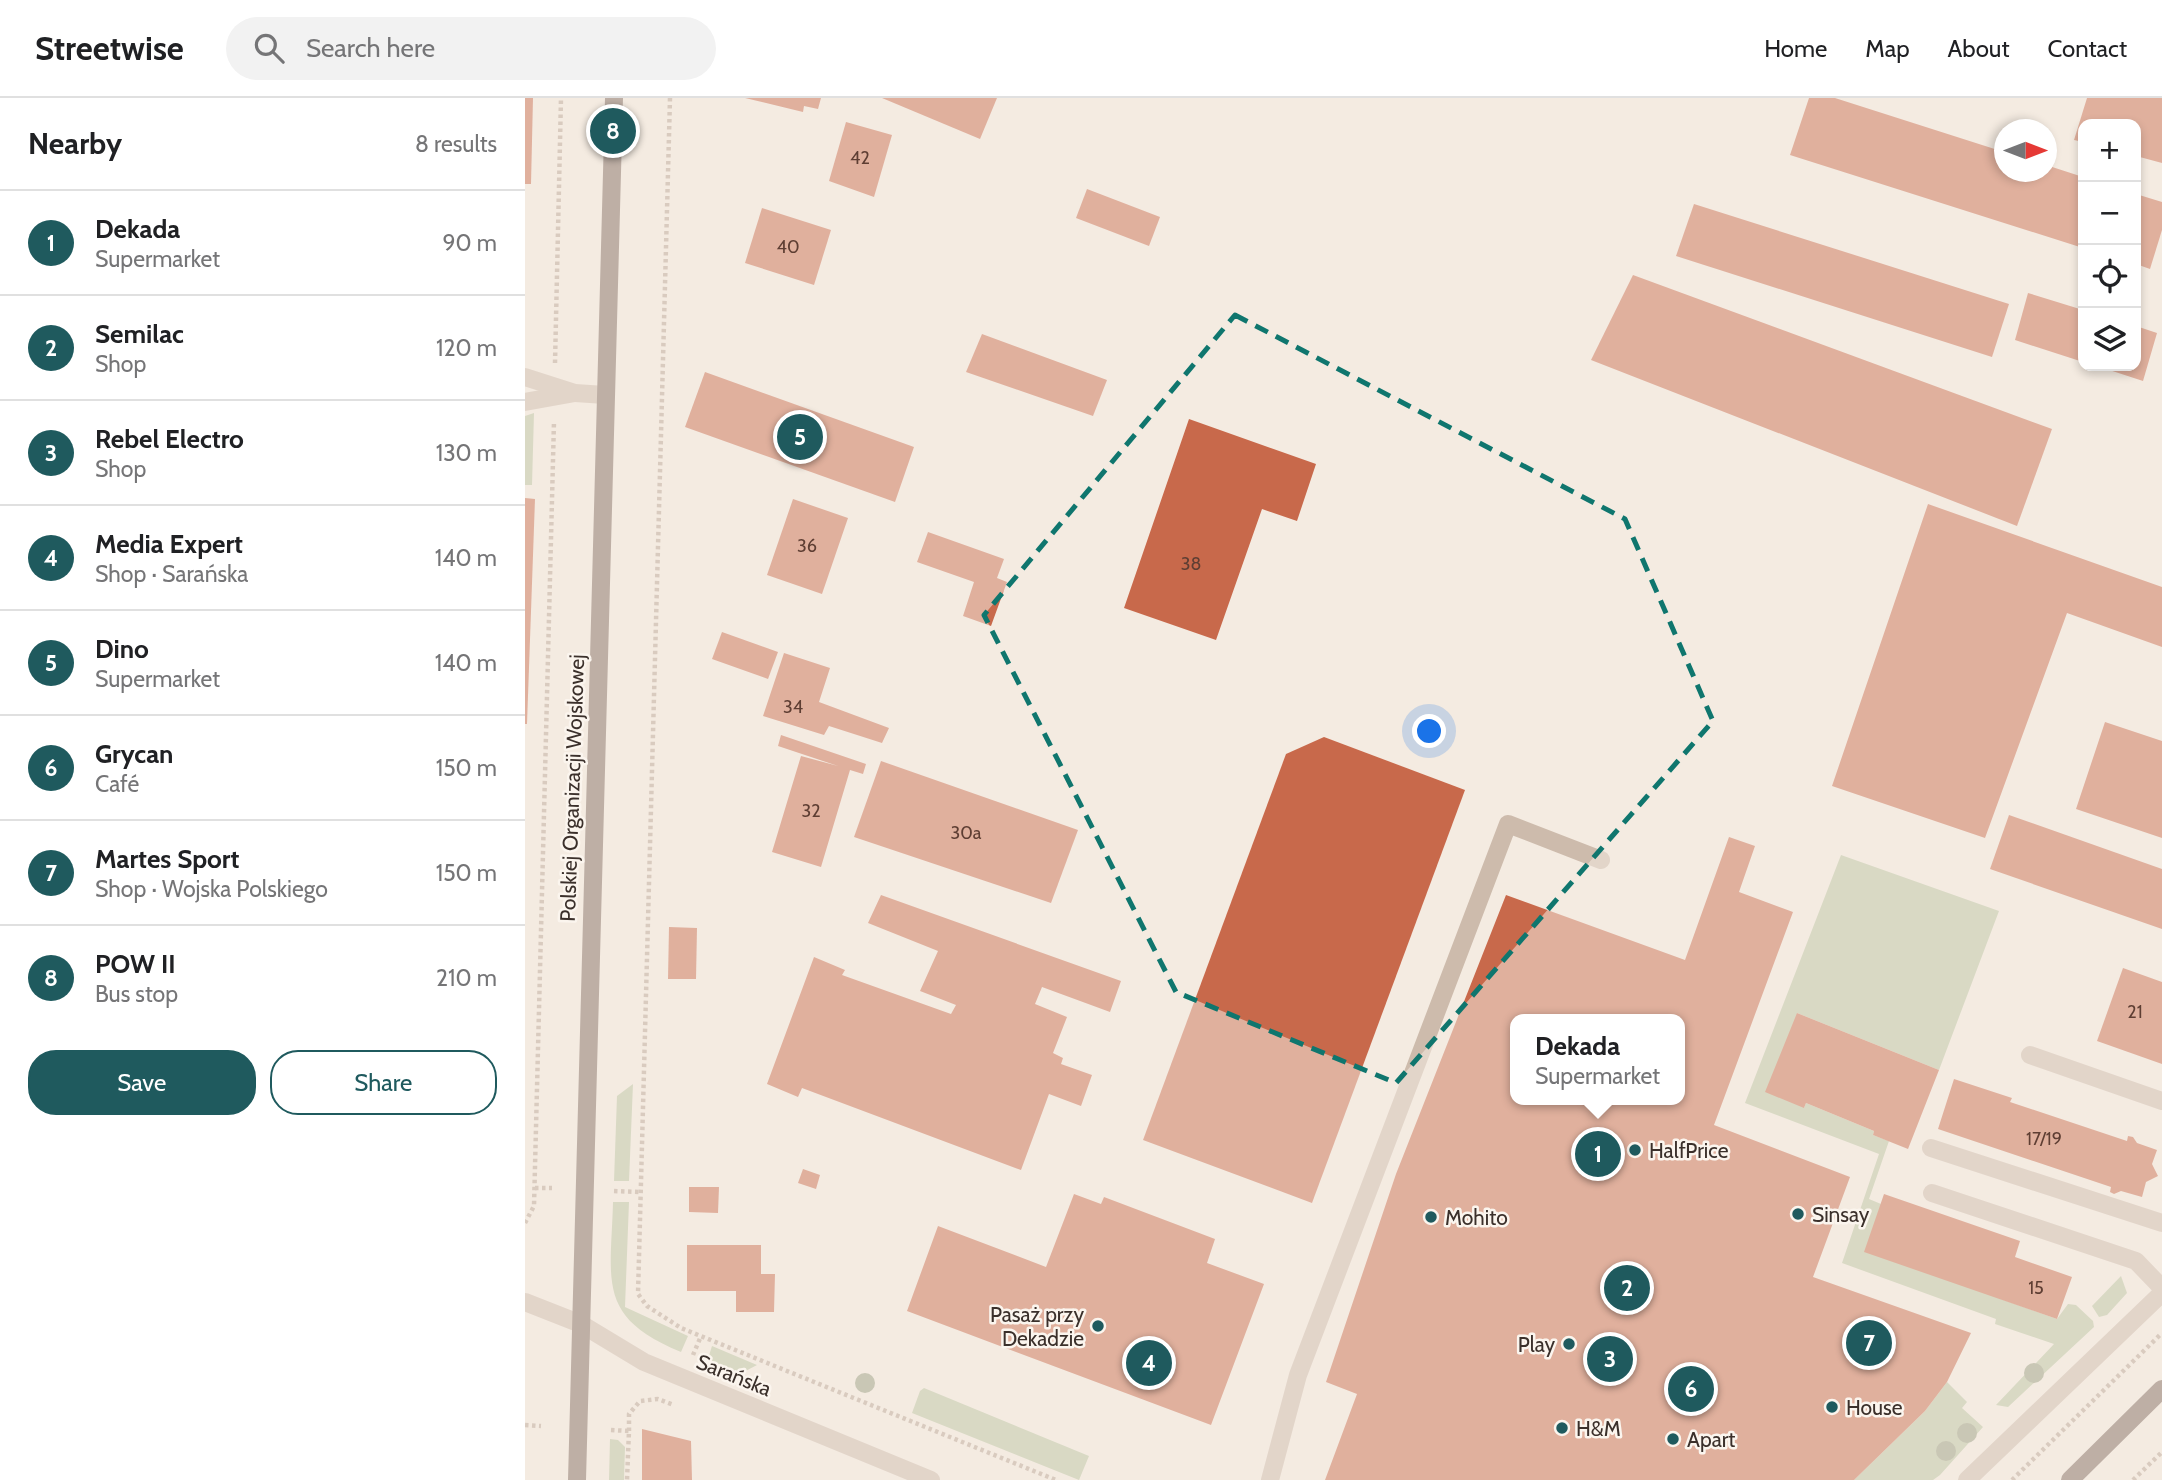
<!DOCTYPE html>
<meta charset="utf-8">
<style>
:root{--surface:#fff;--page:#f2f2f2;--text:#202124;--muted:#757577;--line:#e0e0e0;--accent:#1f5a5e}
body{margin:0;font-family:Cabin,sans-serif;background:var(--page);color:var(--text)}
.controls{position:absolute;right:21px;top:21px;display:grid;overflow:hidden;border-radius:14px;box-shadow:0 4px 10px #0003}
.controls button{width:63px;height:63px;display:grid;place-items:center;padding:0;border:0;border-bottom:2px solid var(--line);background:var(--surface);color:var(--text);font:35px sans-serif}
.compass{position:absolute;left:1469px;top:21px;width:63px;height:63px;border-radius:50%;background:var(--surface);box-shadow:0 4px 10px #0003;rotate:90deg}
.you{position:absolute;left:905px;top:634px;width:24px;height:24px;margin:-18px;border:5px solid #fff;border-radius:50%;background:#1a73e8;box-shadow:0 0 0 10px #1a73e833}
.badge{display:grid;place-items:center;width:46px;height:46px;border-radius:50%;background:var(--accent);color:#fff;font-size:23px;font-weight:700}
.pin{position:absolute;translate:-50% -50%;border:4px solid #fff;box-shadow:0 2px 7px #0006}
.popup{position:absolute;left:985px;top:916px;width:175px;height:91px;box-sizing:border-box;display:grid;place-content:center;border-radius:14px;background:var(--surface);filter:drop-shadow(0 2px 5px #0005);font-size:23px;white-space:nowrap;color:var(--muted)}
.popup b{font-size:26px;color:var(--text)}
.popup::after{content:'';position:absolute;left:50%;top:100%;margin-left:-14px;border:14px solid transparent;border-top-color:var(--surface)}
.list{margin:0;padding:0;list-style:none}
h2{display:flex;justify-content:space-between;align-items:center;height:91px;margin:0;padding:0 28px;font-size:30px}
h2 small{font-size:23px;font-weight:400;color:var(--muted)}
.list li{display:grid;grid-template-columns:46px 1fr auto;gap:21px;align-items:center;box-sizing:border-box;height:105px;padding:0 28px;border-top:2px solid var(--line)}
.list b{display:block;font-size:26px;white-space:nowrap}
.list p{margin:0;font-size:23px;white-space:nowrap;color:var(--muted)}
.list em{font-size:23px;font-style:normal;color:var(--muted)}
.actions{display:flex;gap:14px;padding:21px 28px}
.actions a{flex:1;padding:16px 0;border:2px solid var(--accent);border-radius:28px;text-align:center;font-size:24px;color:var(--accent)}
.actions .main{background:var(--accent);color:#fff}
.icon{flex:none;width:38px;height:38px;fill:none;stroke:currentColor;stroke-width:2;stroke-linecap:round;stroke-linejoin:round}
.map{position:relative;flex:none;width:1637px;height:1382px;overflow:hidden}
header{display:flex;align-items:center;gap:42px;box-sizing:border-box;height:98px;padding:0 35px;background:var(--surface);border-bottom:2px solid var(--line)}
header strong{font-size:33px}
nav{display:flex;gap:38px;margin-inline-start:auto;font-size:24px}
.search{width:490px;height:63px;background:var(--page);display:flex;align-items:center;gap:18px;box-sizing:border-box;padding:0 24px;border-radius:38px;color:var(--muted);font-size:26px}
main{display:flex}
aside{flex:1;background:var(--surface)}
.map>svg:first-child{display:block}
.green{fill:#b8c4a0}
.building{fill:#c8694b;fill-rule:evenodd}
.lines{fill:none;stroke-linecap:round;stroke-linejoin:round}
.path{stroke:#b9a596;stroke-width:4.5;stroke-dasharray:3.5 3.5;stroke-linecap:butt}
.minor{stroke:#cdbbac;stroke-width:18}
.major{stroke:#7d675c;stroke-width:18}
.tree{fill:#969b7f}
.marked{fill:none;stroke:#0f766e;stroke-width:5;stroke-dasharray:14 9;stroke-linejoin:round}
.poi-dot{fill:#1f5a5e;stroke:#fbf5ee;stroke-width:2.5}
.labels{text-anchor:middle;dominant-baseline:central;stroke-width:5;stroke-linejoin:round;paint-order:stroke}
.number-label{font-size:18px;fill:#5e3e33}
.street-label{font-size:21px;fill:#3b302b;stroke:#fbf5ee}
.poi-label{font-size:21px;fill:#3b302b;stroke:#fbf5ee;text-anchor:start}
</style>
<header>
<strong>Streetwise</strong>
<div class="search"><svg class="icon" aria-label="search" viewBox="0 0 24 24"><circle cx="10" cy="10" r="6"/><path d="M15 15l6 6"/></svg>Search here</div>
<nav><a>Home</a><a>Map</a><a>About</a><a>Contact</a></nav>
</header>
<main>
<aside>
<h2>Nearby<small>8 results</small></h2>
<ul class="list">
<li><span class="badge">1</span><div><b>Dekada</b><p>Supermarket</p></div><em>90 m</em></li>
<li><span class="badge">2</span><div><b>Semilac</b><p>Shop</p></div><em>120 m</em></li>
<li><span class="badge">3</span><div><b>Rebel Electro</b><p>Shop</p></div><em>130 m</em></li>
<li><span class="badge">4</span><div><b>Media Expert</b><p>Shop · Sarańska</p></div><em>140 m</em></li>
<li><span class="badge">5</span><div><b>Dino</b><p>Supermarket</p></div><em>140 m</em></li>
<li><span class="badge">6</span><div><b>Grycan</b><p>Café</p></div><em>150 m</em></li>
<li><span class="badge">7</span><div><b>Martes Sport</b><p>Shop · Wojska Polskiego</p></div><em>150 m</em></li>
<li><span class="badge">8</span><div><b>POW II</b><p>Bus stop</p></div><em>210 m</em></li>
</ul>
<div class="actions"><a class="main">Save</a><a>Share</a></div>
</aside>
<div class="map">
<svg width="1637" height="1382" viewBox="0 0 1637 1382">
<rect width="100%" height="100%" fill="#f4ebe1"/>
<g class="green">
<polygon points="9,315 7,387 0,387 0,318"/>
<polygon points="1316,757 1474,813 1414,972 1272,915 1279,1010 1281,1005 1349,1033 1348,1037 1364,1043 1344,1101 1356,1106 1476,1201 1532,1221 1543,1206 1551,1207 1568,1223 1569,1229 1483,1309 1471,1307 1529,1246 1470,1226 1471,1221 1317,1165 1354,1056 1220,1005"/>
<polygon points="108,986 104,1083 89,1083 92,998"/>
<path d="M 88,1104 L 104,1104 L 100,1209 L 163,1238 L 156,1254 C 71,1219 86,1183 88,1104 Z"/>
<polygon points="1596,1178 1602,1195 1582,1217 1574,1219 1567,1208"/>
<polygon points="187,1248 232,1267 213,1277 182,1264"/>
<polygon points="1422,1284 1442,1304 1437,1310 1458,1329 1415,1377 1408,1382 1329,1382 1400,1313"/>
<polygon points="399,1290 564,1358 554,1382 387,1315 395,1293"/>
<polygon points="85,1341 93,1342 100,1349 99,1382 84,1382"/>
</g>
<g class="building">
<polygon points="0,0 8,0 6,86 0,86"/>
<polygon points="220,0 296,0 293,11 279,8 278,14"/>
<polygon points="357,0 472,0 455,41"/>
<polygon points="1284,0 1310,0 1479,54 1479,74 1521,74 1521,67 1558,79 1558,150 1265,57"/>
<polygon points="1562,0 1637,0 1637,65 1611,58 1611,26 1558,26 1558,44 1549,42"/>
<polygon points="321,24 367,37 349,99 304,83"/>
<polygon points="562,91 635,119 624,148 551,120"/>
<polygon points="1611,96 1637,104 1637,132 1625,171 1611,166"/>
<polygon points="1169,106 1484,206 1467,259 1151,158"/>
<polygon points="237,110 306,132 289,187 220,165"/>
<polygon points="1108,177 1527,331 1492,428 1066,262"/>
<polygon points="1503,195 1558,212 1558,264 1490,242"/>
<polygon points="1611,228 1632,235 1618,283 1572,268 1611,268"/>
<polygon points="457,236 582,282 568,318 441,274"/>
<polygon points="180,274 389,349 370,404 160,329"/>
<polygon points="664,321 791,366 772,423 737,411 691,542 599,510"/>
<polygon points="0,400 10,401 2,626 0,626"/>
<polygon points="268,401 323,420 297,496 242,477"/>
<polygon points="1403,406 1637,489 1637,549 1542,515 1460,740 1307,688"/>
<polygon points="403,434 479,461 472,480 482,484 466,528 438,518 449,484 392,464"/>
<polygon points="197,534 253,554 243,581 187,561"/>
<polygon points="259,555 305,570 294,604 364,630 357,645 304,628 299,637 238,618"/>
<polygon points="1580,624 1637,643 1637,740 1551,711"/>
<polygon points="256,637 341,666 338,676 325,672 296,769 247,754 276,658 313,668 253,648"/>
<polygon points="799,639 940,692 787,1105 618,1042 761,656"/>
<polygon points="356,663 553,732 526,805 329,739"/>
<polygon points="1484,717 1637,771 1637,831 1465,771"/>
<path d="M 1204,739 L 1230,748 L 1214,794 L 1268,814 L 1189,1027 L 1325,1079 L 1288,1179 L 1446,1235 L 1422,1284 L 1400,1313 L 1329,1382 L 800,1382 L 832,1296 L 801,1284 L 871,1076 L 981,797 L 1160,862 ZM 991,921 L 1155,921 L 1155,1002 L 991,1002 Z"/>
<polygon points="356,797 596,883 585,914 517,889 510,906 542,919 528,955 538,960 536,966 567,977 556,1008 524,996 496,1072 277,990 273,999 242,986 289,859 320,872 317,877 426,916 431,907 395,893 413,853 343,825"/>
<polygon points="144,829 172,830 171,881 143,881"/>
<polygon points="1598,870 1637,884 1637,966 1572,943"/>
<polygon points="1272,915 1414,972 1383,1051 1348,1037 1349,1033 1281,1005 1279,1010 1240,994"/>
<polygon points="1429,981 1487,1000 1485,1004 1602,1043 1603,1038 1608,1039 1612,1045 1632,1052 1627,1066 1633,1078 1621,1084 1617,1099 1596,1093 1589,1096 1585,1094 1586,1089 1413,1031"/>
<polygon points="278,1071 295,1077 291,1091 273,1085"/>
<polygon points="164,1089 194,1089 193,1115 164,1114"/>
<polygon points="549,1096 576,1106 579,1099 690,1141 682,1165 739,1186 686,1327 382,1213 413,1128 521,1169"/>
<polygon points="1359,1096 1495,1143 1490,1159 1547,1179 1532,1221 1339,1154"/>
<polygon points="162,1147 236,1147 236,1176 250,1176 249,1214 211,1214 211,1193 162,1193"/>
<polygon points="117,1331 166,1343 167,1382 117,1382"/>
</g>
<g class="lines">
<g class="path">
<polyline points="145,0 113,1196 122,1208 156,1230 531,1382"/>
<polyline points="30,265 36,0"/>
<polyline points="10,1090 27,1090"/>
<polyline points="89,1093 115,1094"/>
<polyline points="0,1125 9,1108 29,323"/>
<polyline points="168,1257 176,1238"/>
<polyline points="0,1327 16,1328"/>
<polyline points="86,1332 104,1333 102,1382"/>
<polyline points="104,1333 104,1316 115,1303 133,1301 149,1307"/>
<polyline points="1487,1382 1637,1235"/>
<polyline points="1608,1382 1637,1354"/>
</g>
<g class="minor">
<polyline points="0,279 50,295 80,297"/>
<polyline points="0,304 50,295"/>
<polyline points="1505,957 1637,1003"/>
<polyline points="1406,1050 1637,1125"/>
<polyline points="1407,1095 1611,1163 1637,1190"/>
<polyline points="0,1204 56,1226 119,1264 406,1382"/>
<polyline points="745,1382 773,1277 983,726 1076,762"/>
<polyline points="1442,1382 1637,1195"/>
</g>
<g class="major">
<polyline points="52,1382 89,0"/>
<polyline points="1545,1382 1637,1291"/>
</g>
</g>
<g class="tree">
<circle cx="1509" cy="1275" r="10"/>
<circle cx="340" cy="1285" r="10"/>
<circle cx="1442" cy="1335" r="10"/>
<circle cx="1421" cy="1353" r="10"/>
</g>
<path d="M0 0H1637V1382H0ZM 710,217 L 1100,421 L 1188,623 L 871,985 L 651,894 L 459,517 Z" fill="#f4ebe1" fill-opacity=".55" fill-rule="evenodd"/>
<path class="marked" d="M 710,217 L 1100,421 L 1188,623 L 871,985 L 651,894 L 459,517 Z"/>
<g class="poi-dot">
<circle cx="1110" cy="1052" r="7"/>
<circle cx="1273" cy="1116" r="7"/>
<circle cx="906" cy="1119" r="7"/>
<circle cx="573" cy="1228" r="7"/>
<circle cx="1044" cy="1246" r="7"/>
<circle cx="1307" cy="1309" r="7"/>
<circle cx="1037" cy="1330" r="7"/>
<circle cx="1148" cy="1341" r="7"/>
</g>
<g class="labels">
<g class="number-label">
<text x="335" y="60">42</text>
<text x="263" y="149">40</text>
<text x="282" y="448">36</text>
<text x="666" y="466">38</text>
<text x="268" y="609">34</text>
<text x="286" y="713">32</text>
<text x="441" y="735">30a</text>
<text x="1610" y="914">21</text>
<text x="1519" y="1041">17/19</text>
<text x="1511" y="1190">15</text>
</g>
<g class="street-label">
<text transform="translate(47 690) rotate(-88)">Polskiej Organizacji Wojskowej</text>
<text transform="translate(209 1277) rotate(22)">Sarańska</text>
</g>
<g class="poi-label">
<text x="1124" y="1052">HalfPrice</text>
<text x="1287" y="1116">Sinsay</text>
<text x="920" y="1119">Mohito</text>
<text x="559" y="1216" text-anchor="end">Pasaż przy<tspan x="559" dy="24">Dekadzie</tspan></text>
<text x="1030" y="1246" text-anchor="end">Play</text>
<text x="1321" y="1309">House</text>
<text x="1051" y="1330">H&amp;M</text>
<text x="1162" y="1341">Apart</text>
</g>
</g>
</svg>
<div class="controls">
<button>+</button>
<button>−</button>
<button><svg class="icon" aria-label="locate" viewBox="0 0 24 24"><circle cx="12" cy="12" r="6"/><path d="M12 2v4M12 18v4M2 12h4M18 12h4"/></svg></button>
<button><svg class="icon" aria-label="layers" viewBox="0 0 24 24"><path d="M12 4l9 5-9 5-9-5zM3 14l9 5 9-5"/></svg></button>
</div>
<svg class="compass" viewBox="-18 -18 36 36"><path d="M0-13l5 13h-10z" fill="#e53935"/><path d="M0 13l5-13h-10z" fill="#757577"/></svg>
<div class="you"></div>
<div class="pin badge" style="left:1073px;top:1056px">1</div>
<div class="popup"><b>Dekada</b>Supermarket</div>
<div class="pin badge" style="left:1102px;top:1190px">2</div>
<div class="pin badge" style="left:1085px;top:1261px">3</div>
<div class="pin badge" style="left:624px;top:1265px">4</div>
<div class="pin badge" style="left:275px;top:339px">5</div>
<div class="pin badge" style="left:1166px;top:1291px">6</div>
<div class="pin badge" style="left:1344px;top:1245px">7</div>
<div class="pin badge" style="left:88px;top:33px">8</div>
</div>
</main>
